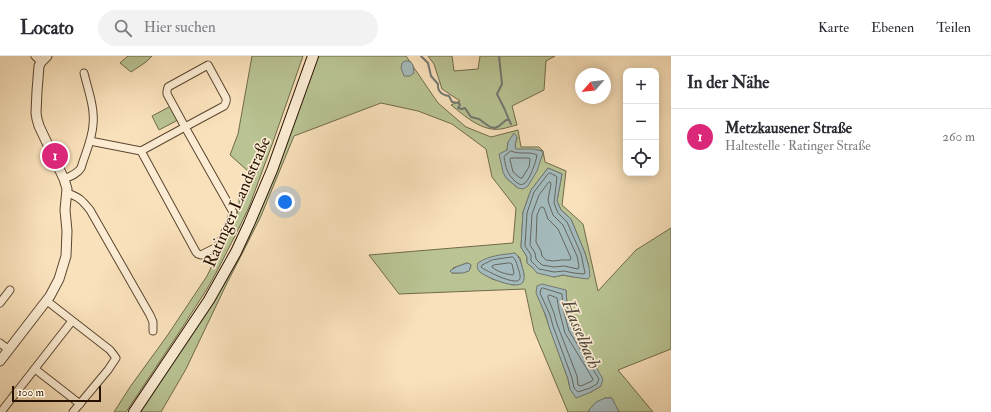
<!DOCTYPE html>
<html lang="de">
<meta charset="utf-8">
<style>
:root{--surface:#fff;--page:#f2f2f3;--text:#2b2b33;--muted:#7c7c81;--line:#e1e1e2;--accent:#db2777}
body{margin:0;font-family:"IM FELL Double Pica",serif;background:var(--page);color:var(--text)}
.controls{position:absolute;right:12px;top:12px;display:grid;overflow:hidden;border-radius:8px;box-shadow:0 2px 10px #0003}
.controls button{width:36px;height:36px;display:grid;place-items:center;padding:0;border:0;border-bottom:1px solid var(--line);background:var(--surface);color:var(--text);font:20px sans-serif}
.compass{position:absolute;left:575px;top:12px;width:36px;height:36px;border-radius:50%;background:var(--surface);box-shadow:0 2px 10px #0003;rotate:243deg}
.scale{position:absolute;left:12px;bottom:10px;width:89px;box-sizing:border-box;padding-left:4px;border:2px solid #271200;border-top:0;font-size:11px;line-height:14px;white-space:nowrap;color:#271200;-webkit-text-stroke:3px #fbecd3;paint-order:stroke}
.you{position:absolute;left:285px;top:146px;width:14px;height:14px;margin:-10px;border:3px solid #fff;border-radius:50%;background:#1a73e8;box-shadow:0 0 0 6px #1a73e833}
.badge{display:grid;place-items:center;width:26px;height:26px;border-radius:50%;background:var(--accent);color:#fff;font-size:13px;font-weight:700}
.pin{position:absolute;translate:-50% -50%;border:2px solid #fff;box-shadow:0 1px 4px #0006}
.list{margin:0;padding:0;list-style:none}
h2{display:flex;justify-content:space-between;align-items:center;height:52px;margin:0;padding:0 16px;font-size:17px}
h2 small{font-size:13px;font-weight:400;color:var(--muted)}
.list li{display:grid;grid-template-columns:26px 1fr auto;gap:12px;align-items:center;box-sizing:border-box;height:56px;padding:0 16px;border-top:1px solid var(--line)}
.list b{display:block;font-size:15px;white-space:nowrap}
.list p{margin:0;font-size:13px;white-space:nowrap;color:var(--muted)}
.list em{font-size:13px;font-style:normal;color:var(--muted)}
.icon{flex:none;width:22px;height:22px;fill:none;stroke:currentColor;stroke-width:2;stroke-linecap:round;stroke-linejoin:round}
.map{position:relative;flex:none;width:671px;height:356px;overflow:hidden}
header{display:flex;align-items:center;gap:24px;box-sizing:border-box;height:56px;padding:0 20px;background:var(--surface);border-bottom:1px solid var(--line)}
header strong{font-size:19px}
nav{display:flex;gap:22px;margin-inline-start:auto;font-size:14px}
.search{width:280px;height:36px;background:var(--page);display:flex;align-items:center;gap:10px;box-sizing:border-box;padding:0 14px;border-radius:22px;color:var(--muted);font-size:15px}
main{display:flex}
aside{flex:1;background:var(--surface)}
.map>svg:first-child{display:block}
.green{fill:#b9c393;stroke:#706a4a;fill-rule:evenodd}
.water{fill:#a4babc;stroke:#727771}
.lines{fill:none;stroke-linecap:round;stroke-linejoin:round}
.shore{stroke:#66665e;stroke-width:1}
.stream{stroke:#727771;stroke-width:2}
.minor-casing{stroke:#5c462f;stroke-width:9}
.tertiary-casing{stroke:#5c462f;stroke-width:11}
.secondary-casing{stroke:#271200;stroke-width:12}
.minor{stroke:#fbecd3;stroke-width:7}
.tertiary{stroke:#fbecd3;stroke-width:9}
.secondary{stroke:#fbecd3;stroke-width:10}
.labels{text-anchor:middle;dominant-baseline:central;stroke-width:3.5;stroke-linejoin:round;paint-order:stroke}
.street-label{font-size:17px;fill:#271200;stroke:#fbecd3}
.water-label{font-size:18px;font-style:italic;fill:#534d42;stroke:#fbecd3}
</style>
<header>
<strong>Locato</strong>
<div class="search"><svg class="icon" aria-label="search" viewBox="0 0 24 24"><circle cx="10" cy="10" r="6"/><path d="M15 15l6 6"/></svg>Hier suchen</div>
<nav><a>Karte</a><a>Ebenen</a><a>Teilen</a></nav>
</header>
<main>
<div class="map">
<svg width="671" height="356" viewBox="0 0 671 356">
<rect width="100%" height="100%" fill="#f9e1bb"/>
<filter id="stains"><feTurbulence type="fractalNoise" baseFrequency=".005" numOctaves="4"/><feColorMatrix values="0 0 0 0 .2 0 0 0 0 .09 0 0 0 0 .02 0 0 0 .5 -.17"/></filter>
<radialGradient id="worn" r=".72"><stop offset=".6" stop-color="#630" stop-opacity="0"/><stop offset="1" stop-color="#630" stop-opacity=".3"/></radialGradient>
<g class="green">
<polygon points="128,0 152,0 146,6 131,16 120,7"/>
<polygon points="252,0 303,0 273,86 249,151 239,172 216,217 207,233 180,275 126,356 114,356 130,331 167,280 207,220 239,153 239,143 249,116 230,99 238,78"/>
<path d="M 318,0 L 406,0 L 438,47 L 466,71 L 491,81 L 518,74 L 521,91 L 539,91 L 543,95 L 545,106 L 566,115 L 562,149 L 583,168 L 598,235 L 636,194 L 671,172 L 671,293 L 618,314 L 653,356 L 619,356 L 611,342 L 605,342 L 589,354 L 589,356 L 568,356 L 534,275 L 525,233 L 399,238 L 369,199 L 513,187 L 516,152 L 492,121 L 486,93 L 452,68 L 418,55 L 381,47 L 294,80 L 261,160 L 243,196 L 227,227 L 186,313 L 161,356 L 140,356 L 208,250 ZM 517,81 L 515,89 L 516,94 L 538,94 L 542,95 L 543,97 L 541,102 L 518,132 L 506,122 L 507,94 L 508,86 ZM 548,112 L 562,118 L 557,145 L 561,154 L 571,163 L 585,197 L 589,211 L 573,221 L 563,219 L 554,221 L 533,212 L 527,207 L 527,201 L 521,191 L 523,156 L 531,134 ZM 515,197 L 520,202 L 524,219 L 523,226 L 514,229 L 492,223 L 479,215 ZM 467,207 L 470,208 L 471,209 L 470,213 L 459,217 L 452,217 L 453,212 ZM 566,234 C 567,250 569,267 578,281 L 601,330 L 591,336 L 570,333 L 568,323 L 542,250 Z"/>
<path d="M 428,0 L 452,0 L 454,15 L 478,13 L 480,0 L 555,0 L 546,5 L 544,34 L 512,50 L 517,69 C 512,70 507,72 501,73 C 482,76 465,60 451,49 L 460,45 L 442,33 L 434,8 Z"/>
<polygon points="171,50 178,64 159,74 152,60"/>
</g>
<g class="water">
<polygon points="405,5 410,5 413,9 414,17 410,20 404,20 401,12 402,7"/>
<polygon points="514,77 517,81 515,89 516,93 533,93 542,95 543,97 537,115 528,130 523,133 518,132 506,122 503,116 499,98 507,94 508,86"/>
<polygon points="548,112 562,118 557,145 561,154 571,163 585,197 589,211 590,220 588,223 573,221 563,219 554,221 537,217 533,212 527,207 527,201 521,191 523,156 531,134"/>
<path d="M 515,197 C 520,202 521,207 523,214 C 524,217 525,222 523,226 C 518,235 486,221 480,216 C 477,213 477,211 478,207 C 490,199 501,199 515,197 Z"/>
<polygon points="467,207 470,208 471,209 469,215 463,217 452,217 450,215 456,211"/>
<polygon points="542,228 566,234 567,252 573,273 578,281 603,323 601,330 591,336 576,342 570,333 568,323 549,271 546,260 536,237 537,230"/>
<polygon points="605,342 612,342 619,356 589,356 589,354 596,346"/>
</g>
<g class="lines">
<g class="shore">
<path d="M 511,95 C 519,99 530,95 537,99 C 536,106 530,123 525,127 C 521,130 519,128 516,126 C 507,118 506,112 504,101 Z"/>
<polygon points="511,102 529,102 530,103 529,111 522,122 520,122 513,116 510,104"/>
<polygon points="550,117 556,120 557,121 554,147 558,157 567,166 581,198 585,217 584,218 574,217 564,215 554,216 539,213 531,205 531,199 525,190 527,157 534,136 548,118"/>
<polygon points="550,126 551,128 548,144 549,148 553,159 563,169 577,200 579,210 578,213 564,210 554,211 542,209 536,203 535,197 530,189 532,158 539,139 548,127"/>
<polygon points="542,151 544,152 548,163 558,173 571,202 570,204 562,204 553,205 546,204 542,200 541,195 536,186 537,159 540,152"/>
<path d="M 513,201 C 517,205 517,210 519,215 C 520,218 521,222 519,224 C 514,229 486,215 481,211 L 482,209 L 492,204 Z"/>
<path d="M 510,207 L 512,208 L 514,217 L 513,219 C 505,218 498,216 492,211 L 492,210 L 494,209 Z"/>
<polygon points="543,232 562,238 563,253 569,275 599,323 597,328 590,332 578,336 574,332 572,322 553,270 550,259 540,237 541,233"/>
<polygon points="550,239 557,242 559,254 565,277 593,323 592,325 581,330 578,329 577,320 557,268 554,257 548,242 548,240"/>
</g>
<g class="stream">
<path d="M 421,0 L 428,7 L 431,20 L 438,28 C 437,35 442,39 449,40 L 452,46 L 459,47 L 460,49 L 458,52 L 462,53 L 465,52 L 471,61 L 479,63 L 490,71 L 495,72 L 499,70 L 506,64 L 509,64 L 511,68"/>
<polyline points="499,0 502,28 497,38 505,54 509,64"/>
</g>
<defs>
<g id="minor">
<polyline points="35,0 41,6"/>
<path d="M 208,9 L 226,42 C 227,45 226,47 224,50 L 185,71 L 167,38 L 167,35 L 168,31 Z"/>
<polyline points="90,85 141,95 185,71 233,156 232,161 220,187 217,191 201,199 198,198 196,196 141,95"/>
<path d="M 64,123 C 71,120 77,118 81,112 C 85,98 92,84 93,69 C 95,52 88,34 84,17"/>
<path d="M 67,137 C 79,141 82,144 90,154 L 150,259 L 153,266 L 153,275"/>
<polyline points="47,245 110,294 116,302 108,314 73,356"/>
<polyline points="0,247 10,234"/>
<polyline points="0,287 9,294"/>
<polyline points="35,313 80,348"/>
<polyline points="1,356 72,265"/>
</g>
<polyline id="tertiary" points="0,305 50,240 59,223 66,200 67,175 65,154 67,133 64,123 39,70 37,63 36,57 37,35 39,10 41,6 47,0"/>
<polyline id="secondary" points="134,356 209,244 236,196 249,168 272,114 313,0"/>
</defs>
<use href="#minor" class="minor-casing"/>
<use href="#tertiary" class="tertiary-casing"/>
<use href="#secondary" class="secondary-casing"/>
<use href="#minor" class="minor"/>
<use href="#tertiary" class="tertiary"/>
<use href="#secondary" class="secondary"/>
</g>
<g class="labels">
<g class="street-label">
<text transform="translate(237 146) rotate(-66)">Ratinger Landstraße</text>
</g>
<g class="water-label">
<text transform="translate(581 278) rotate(67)">Hasselbach</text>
</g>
</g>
<rect width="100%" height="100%" filter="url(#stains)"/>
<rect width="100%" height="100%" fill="url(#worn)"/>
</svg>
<div class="controls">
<button>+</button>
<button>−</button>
<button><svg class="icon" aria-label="locate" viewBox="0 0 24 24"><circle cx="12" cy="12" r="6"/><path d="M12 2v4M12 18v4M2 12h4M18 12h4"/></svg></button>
</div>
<svg class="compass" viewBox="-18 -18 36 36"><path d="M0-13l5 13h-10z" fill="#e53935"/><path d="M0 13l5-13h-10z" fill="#7c7c81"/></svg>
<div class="scale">100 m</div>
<div class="you"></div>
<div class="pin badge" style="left:55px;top:100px">1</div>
</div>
<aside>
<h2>In der Nähe<small></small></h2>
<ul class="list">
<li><span class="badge">1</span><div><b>Metzkausener Straße</b><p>Haltestelle · Ratinger Straße</p></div><em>260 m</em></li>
</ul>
</aside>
</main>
